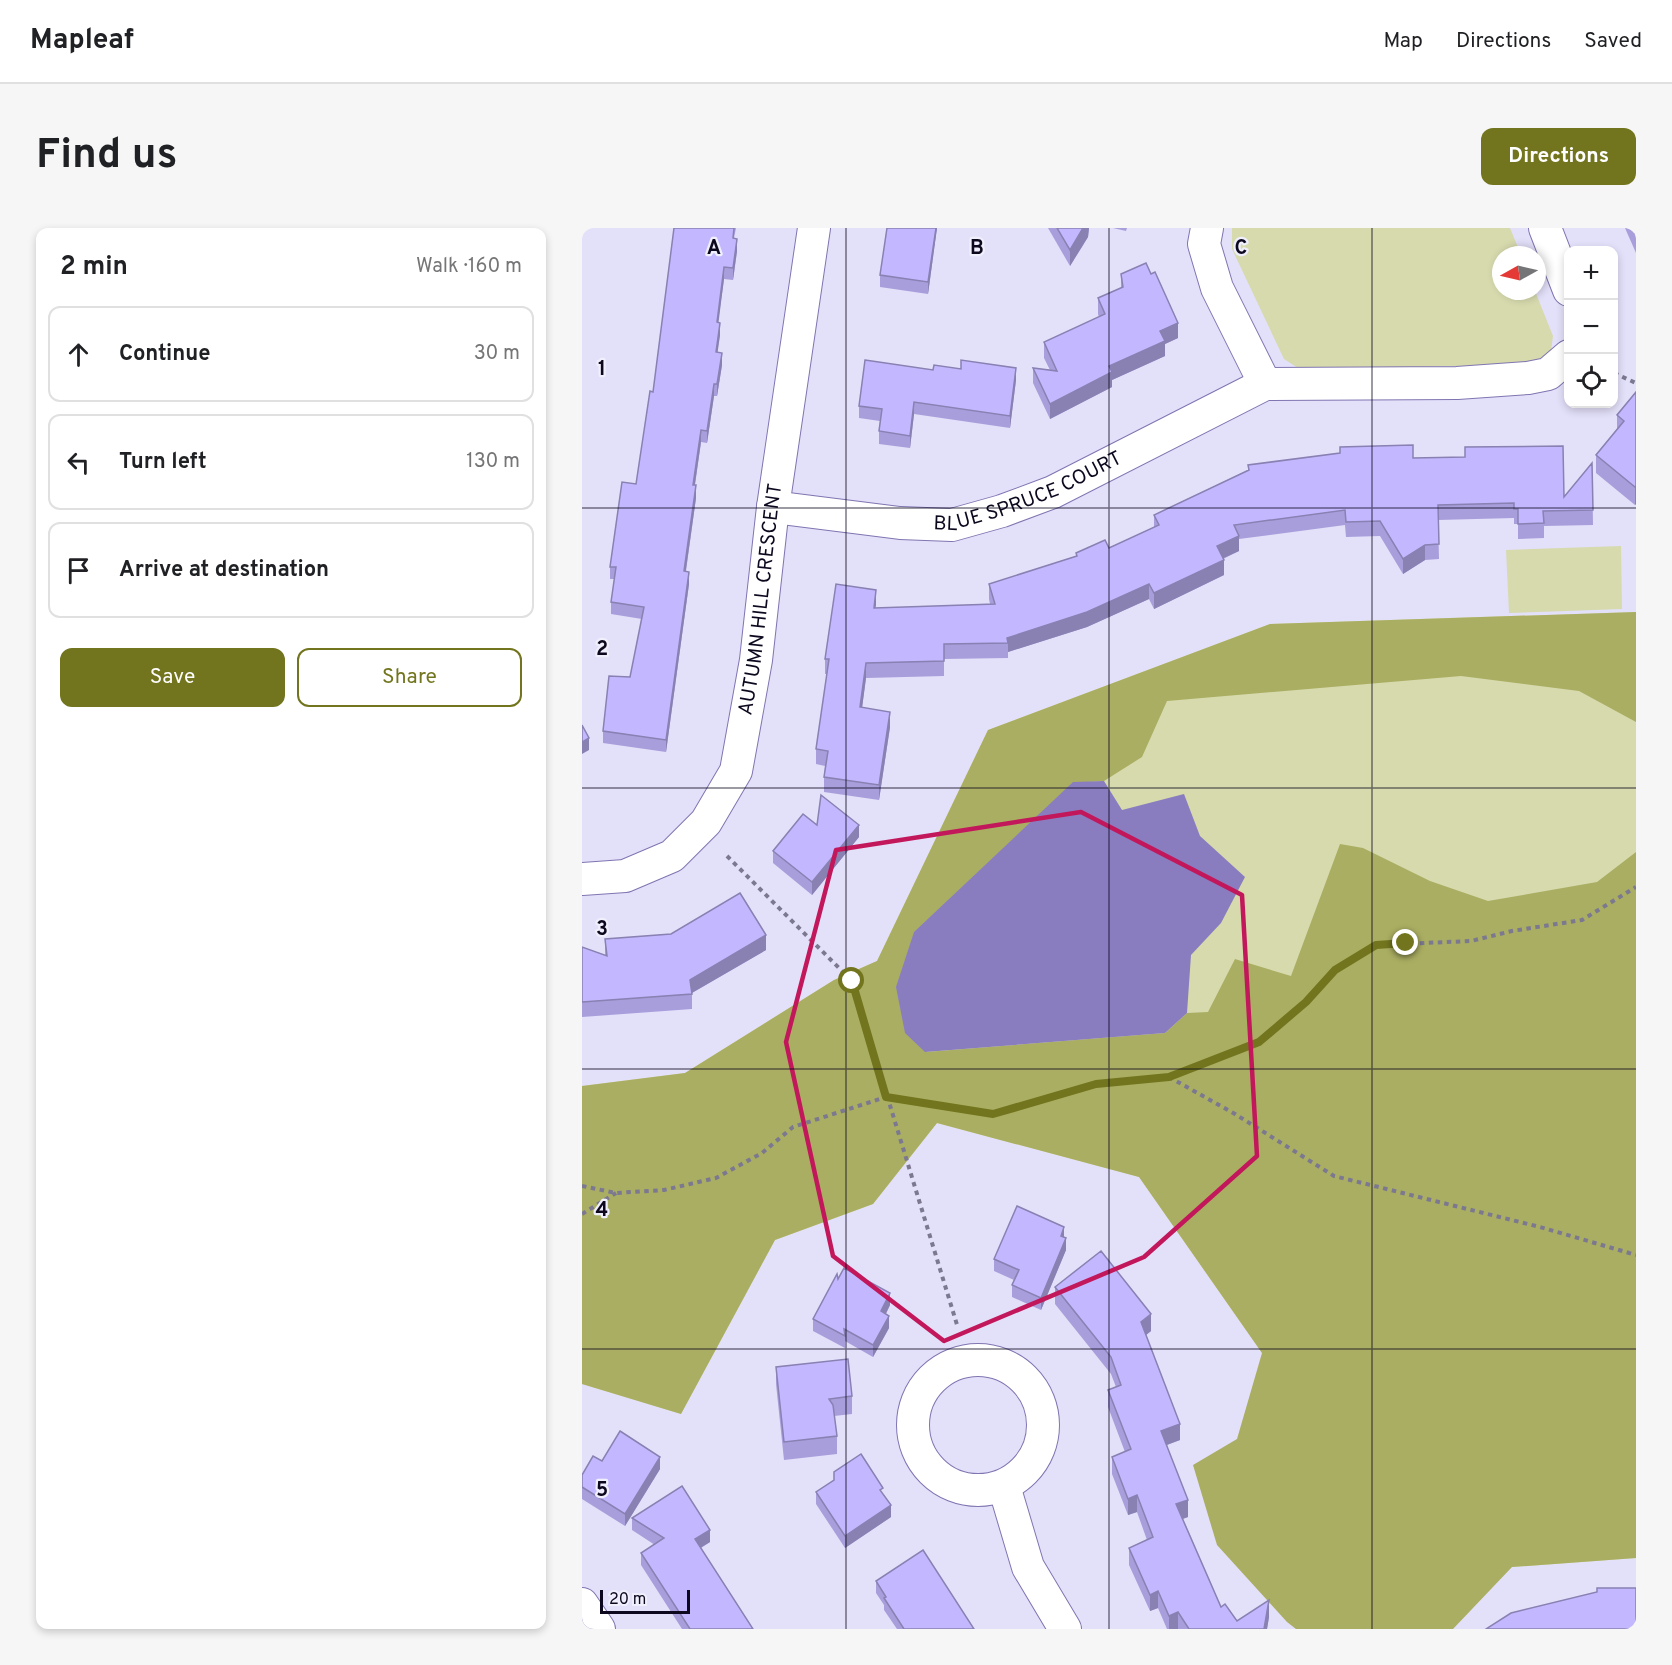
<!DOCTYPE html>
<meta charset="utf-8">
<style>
:root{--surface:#fff;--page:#f6f6f6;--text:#202124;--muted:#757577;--line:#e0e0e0;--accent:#72751d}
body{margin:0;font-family:Overpass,sans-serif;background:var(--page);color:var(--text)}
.controls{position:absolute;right:18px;top:18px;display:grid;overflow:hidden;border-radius:12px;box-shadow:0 3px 9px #0003}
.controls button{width:54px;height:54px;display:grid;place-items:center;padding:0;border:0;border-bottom:2px solid var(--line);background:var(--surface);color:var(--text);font:30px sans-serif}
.compass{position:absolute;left:910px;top:18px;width:54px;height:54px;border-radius:50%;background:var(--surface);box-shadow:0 3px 9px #0003;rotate:262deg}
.scale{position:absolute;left:18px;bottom:15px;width:90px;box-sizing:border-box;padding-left:6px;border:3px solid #0d081e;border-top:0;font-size:16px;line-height:21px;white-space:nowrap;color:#0d081e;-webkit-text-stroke:4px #f0effc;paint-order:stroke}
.stop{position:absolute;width:18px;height:18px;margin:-14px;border:4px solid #72751d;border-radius:50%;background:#fff}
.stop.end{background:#72751d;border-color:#fff;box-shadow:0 2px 6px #0008}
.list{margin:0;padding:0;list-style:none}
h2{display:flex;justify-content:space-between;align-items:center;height:78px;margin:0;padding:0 24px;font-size:26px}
h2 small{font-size:20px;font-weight:400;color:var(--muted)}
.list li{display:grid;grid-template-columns:39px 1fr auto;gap:18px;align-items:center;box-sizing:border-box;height:96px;margin:0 12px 12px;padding:0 12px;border:2px solid var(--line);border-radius:12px}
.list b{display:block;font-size:22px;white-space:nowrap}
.list em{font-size:20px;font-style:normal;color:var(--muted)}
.actions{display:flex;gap:12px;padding:18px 24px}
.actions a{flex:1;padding:14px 0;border:2px solid var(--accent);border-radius:12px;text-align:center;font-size:21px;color:var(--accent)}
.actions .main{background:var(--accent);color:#fff}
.icon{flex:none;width:33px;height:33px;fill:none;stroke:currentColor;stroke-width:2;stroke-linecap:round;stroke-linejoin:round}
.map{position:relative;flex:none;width:1054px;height:1401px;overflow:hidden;border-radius:12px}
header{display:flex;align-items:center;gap:36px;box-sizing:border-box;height:84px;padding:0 30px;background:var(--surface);border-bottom:2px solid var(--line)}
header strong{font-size:28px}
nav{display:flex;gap:33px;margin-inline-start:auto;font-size:21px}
.intro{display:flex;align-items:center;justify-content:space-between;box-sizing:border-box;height:144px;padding:0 36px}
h1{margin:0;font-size:42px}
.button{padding:15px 27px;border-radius:12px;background:var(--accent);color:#fff;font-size:21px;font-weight:700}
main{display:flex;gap:36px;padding:0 36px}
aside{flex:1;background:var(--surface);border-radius:12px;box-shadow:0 3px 9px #0003}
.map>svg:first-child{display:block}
.green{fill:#d7daad}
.forest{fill:#aaae62}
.water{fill:#897dc0}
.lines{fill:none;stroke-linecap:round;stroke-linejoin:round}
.minor-casing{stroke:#8075b1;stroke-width:34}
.path{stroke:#7b7890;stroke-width:4;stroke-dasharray:4.5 4.5;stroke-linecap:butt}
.minor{stroke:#fff;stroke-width:32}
.wall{fill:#a89edb}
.shaded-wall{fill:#8881b2}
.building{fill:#c3b8ff;stroke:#8881b2;stroke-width:1.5}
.route{stroke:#72751d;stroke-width:8}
.marked{fill:none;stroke:#c2185b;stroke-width:4.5;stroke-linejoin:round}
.grid{fill:none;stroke:#0d081e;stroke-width:1.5;stroke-opacity:0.55}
.labels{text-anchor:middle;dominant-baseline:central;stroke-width:4.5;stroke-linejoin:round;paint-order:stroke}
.street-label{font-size:20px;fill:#0d081e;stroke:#f0effc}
.grid-label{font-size:20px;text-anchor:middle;font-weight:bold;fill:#0d081e;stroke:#f0effc;stroke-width:4.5;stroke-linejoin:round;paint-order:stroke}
</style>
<header>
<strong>Mapleaf</strong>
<nav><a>Map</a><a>Directions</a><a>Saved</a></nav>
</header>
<div class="intro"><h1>Find us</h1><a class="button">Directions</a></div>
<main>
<aside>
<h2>2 min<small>Walk · 160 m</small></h2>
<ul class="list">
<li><svg class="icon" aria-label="ahead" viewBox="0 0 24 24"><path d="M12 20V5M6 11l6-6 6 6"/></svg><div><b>Continue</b></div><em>30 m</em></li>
<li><svg class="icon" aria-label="left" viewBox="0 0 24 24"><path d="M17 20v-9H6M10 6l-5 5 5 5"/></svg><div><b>Turn left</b></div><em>130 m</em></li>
<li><svg class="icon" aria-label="arrive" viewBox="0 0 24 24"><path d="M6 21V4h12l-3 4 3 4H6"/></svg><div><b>Arrive at destination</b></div></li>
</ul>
<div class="actions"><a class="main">Save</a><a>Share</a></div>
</aside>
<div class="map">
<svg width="1054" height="1401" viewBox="0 0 1054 1401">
<rect width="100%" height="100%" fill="#e3e0fa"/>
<g class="green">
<polygon points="650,0 928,0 939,27 919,27 919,63 953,63 971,108 969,123 950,136 719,142 702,131 650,21"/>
<polygon points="1039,318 1040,381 927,385 924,322"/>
<polygon points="1054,384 1054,1330 930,1339 680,1125 557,949 355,895 291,976 193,1012 99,1186 0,1156 0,858 103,845 252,752 295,733 406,502 688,396"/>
</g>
<polygon class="forest" points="1054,384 1054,494 997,463 879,448 585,473 560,529 522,553 490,555 344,824 583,805 605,785 626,784 653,731 709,748 758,616 781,620 848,653 906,673 1015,654 1054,624 1054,1330 930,1339 871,1401 714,1401 705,1394 635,1317 611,1237 655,1211 680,1125 557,949 355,895 291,976 193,1012 99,1186 0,1156 0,858 103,845 252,752 295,733 406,502 688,396"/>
<polygon class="water" points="522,553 540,582 602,566 618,608 663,649 639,695 609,727 605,785 583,805 343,824 323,805 314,759 332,704 491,554"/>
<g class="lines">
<defs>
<g id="minor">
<polyline points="625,0 622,16 635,60 683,156"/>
<polyline points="963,0 987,62"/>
<path id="s1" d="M 191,279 L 318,295 L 370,297 L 420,283 L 471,264 L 683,156 L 875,155 L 946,150 L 966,146 L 987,128"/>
<path id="s2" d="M 0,651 L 43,648 L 90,628 L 124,594 L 154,543 L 174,432 L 191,279 L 232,0"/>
<circle cx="396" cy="1197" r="65"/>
<polyline points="422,1258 446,1339 483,1401"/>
<polyline points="0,1376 17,1401"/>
</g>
</defs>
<use href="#minor" class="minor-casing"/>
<g class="path">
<polyline points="1032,145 1054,155"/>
<polyline points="145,628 270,753 376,1100"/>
<polyline points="587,849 653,886 752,948 958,999 1054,1027"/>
<polyline points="0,958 34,965 82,962 134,950 180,925 211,899 304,869 411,886 514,856 587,849 677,814 724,774 753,742 794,717 889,713 930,703 1000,692 1054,659"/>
<polyline points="0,986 34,965"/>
</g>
<use href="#minor" class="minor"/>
</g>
<g class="wall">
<polygon points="92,0 154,0 152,10 155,23 151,52 142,51 136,94 138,107 135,124 140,137 135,168 132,168 125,215 119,214 113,257 114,270 104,343 107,356 84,524 21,515 21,503 48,449 60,391 29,386 29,374 33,351 28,351 28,339 54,256 71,164"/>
<polygon points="355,0 346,66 298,59 298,47"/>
<polygon points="466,0 507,0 506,9 488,38"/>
<polygon points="531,0 545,0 544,3"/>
<polygon points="1043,0 1054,0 1054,25"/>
<polygon points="539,46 596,110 583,116 583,128 530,152 530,159 468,191 451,155 451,140 468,142 462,130 462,114 517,89 516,86 516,70 539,60"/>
<polygon points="351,142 434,152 428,200 332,186 328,220 297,216 297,203 298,193 277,190 277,178"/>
<polygon points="1054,164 1054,276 1053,277 1014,245 1014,227 1035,201 1035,187"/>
<polygon points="831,230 982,269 1010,235 1011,297 962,298 962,310 936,311 936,296 932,296 932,290 856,292 857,331 843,332 821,346 798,308 764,309 763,297 657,311 657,323 641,331 642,347 572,381 567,371 505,399 426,424 426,430 362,431 362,448 284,450 280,480 308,499 297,572 242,564 242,549 243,538 234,536 234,521 245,446 243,446 243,431 408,376 407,371 407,356 494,328 494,325 527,320 572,299 572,287 666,242 666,237"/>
<polygon points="235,597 277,609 230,667 191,635 191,623"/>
<polygon points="23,711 184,722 110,765 110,781 0,789 0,719 23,727"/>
<polygon points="482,1009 484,1022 459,1082 430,1069 430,1057 432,1052 412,1043 412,1031"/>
<polygon points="256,1051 308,1077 304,1086 307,1100 291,1129 263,1113 263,1120 231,1103 231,1091"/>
<polygon points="473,1059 569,1103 564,1107 598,1212 585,1217 606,1289 601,1291 639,1379 655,1393 687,1389 685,1401 585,1401 576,1380 568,1383 547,1337 547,1320 565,1312 555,1284 546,1287 530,1246 530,1229 543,1224 526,1179 526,1162 534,1159 529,1146 473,1076"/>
<polygon points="194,1139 270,1168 270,1186 252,1188 255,1208 255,1226 202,1232 194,1156"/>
<polygon points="20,1233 78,1241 43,1298 0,1271 0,1247"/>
<polygon points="234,1264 301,1266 309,1289 263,1320 234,1276"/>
<polygon points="50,1290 128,1314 119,1320 171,1401 100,1401 59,1337 59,1325 73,1317 50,1302"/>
<polygon points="294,1353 392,1401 315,1401 302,1382 302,1377 294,1365"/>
</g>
<g class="shaded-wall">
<polygon points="354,0 355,0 346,66 346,54"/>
<polygon points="501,0 507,0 506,9 488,38 488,22"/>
<polygon points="155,11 155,23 151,52 151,40"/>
<polygon points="142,39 142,51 135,106 135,94"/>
<polygon points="138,95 138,107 134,136 134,124"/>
<polygon points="596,95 596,110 583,116 583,128 530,152 530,159 468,191 468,176 578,103"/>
<polygon points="140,125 140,137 135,168 135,156"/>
<polygon points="434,140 434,152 428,200 428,188"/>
<polygon points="132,156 132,168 125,215 125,203"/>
<polygon points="332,174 332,186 328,220 328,208"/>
<polygon points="119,202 119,214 111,269 111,257"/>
<polygon points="114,257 114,270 102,355 102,343"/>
<polygon points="1054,258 1054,276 1053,277 1053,259"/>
<polygon points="657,308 657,323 635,333 635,318"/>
<polygon points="843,317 843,332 821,346 821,331"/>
<polygon points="642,332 642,347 572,381 572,365"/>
<polygon points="107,344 107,356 84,524 84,512"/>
<polygon points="567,356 567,371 505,399 426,424 426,415 425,410"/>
<polygon points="294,362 294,377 292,395 292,380"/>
<polygon points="284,435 284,450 278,495 278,479"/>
<polygon points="308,484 308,499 297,572 297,557"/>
<polygon points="7,510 7,522 0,526 0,514"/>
<polygon points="277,597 277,609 230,667 230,654"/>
<polygon points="184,707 184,722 108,766 108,752"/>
<polygon points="482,999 482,1011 479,1008"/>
<polygon points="484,1010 484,1022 459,1082 459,1070"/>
<polygon points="308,1065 308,1077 299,1095 299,1083"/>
<polygon points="569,1086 569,1103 559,1111 559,1094"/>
<polygon points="307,1088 307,1100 291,1129 291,1117"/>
<polygon points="598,1196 598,1212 579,1219 579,1203"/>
<polygon points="78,1229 78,1241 43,1298 43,1286"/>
<polygon points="555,1267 555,1284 546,1287 546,1271"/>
<polygon points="606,1272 606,1289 594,1293 594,1276"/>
<polygon points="309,1277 309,1289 263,1320 263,1308"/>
<polygon points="128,1302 128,1314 113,1323 113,1311"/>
<polygon points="576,1363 576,1380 568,1383 568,1367"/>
<polygon points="687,1372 687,1389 685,1401 682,1401"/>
<polygon points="596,1384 596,1401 587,1401 587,1388"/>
</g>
<g class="building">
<polygon points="92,0 152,0 151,10 155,11 151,40 142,39 135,94 138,95 134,124 140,125 135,156 132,156 125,203 119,202 111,257 114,257 102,343 107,344 84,512 21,503 27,448 48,449 62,379 29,374 34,339 28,339 40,254 54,256 68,163 71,164"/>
<polygon points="305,0 354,0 346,54 298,47"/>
<polygon points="475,0 501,0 488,22"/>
<polygon points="1051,0 1054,0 1054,8"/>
<polygon points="564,35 569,46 573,44 596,95 578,103 583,113 527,138 530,144 468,176 451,140 475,143 462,114 523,86 516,70 541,59 539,46"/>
<polygon points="283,132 351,142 352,137 379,141 379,132 434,140 428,188 332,174 328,208 297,203 300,181 277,178"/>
<polygon points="1054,164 1054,258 1053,259 1014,227 1042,193 1035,187"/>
<polygon points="831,217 831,230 883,229 883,219 981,218 982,269 1010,235 1011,282 961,283 962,295 936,296 936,281 932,281 932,275 856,277 857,316 843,317 821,331 798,293 764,294 763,282 652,297 657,308 635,318 642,332 572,365 567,356 505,384 425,410 426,415 362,416 362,433 284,435 278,479 308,484 297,557 242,549 246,523 234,521 247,431 243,431 254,356 294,362 292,380 413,376 407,356 495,328 494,325 523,312 527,320 577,297 572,287 667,242 666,237 758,225 758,219"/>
<polygon points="0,497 7,510 0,514"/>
<polygon points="239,567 277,597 230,654 191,623 221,586 235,597"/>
<polygon points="158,665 184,707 108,752 110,766 0,774 0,719 25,728 23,711 89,706"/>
<polygon points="435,978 482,999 479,1008 484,1010 459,1070 430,1057 437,1042 412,1031"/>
<polygon points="519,1023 569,1086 559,1094 598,1196 579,1203 606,1272 594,1276 639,1379 643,1376 655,1393 687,1372 682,1401 607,1401 596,1384 587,1388 576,1363 568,1367 547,1320 571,1309 555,1267 546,1271 530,1229 549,1221 526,1162 539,1157 529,1129 473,1059"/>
<polygon points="262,1040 308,1065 299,1083 307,1088 291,1117 262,1101 263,1108 231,1091 255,1046 256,1051"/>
<polygon points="266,1131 270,1168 247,1171 251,1177 255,1208 202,1214 194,1139"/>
<polygon points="38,1203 78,1229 43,1286 0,1259 0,1247 11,1228 20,1233"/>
<polygon points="279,1226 301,1260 298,1262 309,1277 263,1308 234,1264 252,1252 252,1244"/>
<polygon points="100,1258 128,1302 113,1311 171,1401 108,1401 59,1325 82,1310 50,1290"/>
<polygon points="341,1322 392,1401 322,1401 302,1370 304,1369 294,1353"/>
<polygon points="1015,1360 1054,1360 1054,1401 904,1401 929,1385 1015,1364"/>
</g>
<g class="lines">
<polyline class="route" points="270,753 304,869 411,886 514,856 587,849 677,814 724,774 753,742 794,717 824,715"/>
</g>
<path class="marked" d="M 499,584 L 660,667 L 675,928 L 562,1029 L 362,1113 L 251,1028 L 204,814 L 254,622 Z"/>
<path class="grid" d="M 264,0 L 264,1401M 527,0 L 527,1401M 790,0 L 790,1401M 0,280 L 1054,280M 0,560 L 1054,560M 0,841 L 1054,841M 0,1121 L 1054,1121"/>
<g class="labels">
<g class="street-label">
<text stroke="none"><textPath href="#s1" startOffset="262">BLUE SPRUCE COURT</textPath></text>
<text stroke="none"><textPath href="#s2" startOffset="375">AUTUMN HILL CRESCENT</textPath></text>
</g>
</g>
<g class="grid-label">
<text x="132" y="26">A</text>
<text x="395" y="26">B</text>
<text x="659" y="26">C</text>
<text x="20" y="147">1</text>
<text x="20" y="427">2</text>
<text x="20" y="707">3</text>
<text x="20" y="988">4</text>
<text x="20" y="1268">5</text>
</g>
</svg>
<div class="controls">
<button>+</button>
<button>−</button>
<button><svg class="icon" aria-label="locate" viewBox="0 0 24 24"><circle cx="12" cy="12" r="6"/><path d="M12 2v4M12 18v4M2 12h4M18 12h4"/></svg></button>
</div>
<svg class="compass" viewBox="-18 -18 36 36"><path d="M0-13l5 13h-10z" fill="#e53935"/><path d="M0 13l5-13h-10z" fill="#757577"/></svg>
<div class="scale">20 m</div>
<div class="stop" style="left:270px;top:753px"></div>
<div class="stop end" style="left:824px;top:715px"></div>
</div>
</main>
